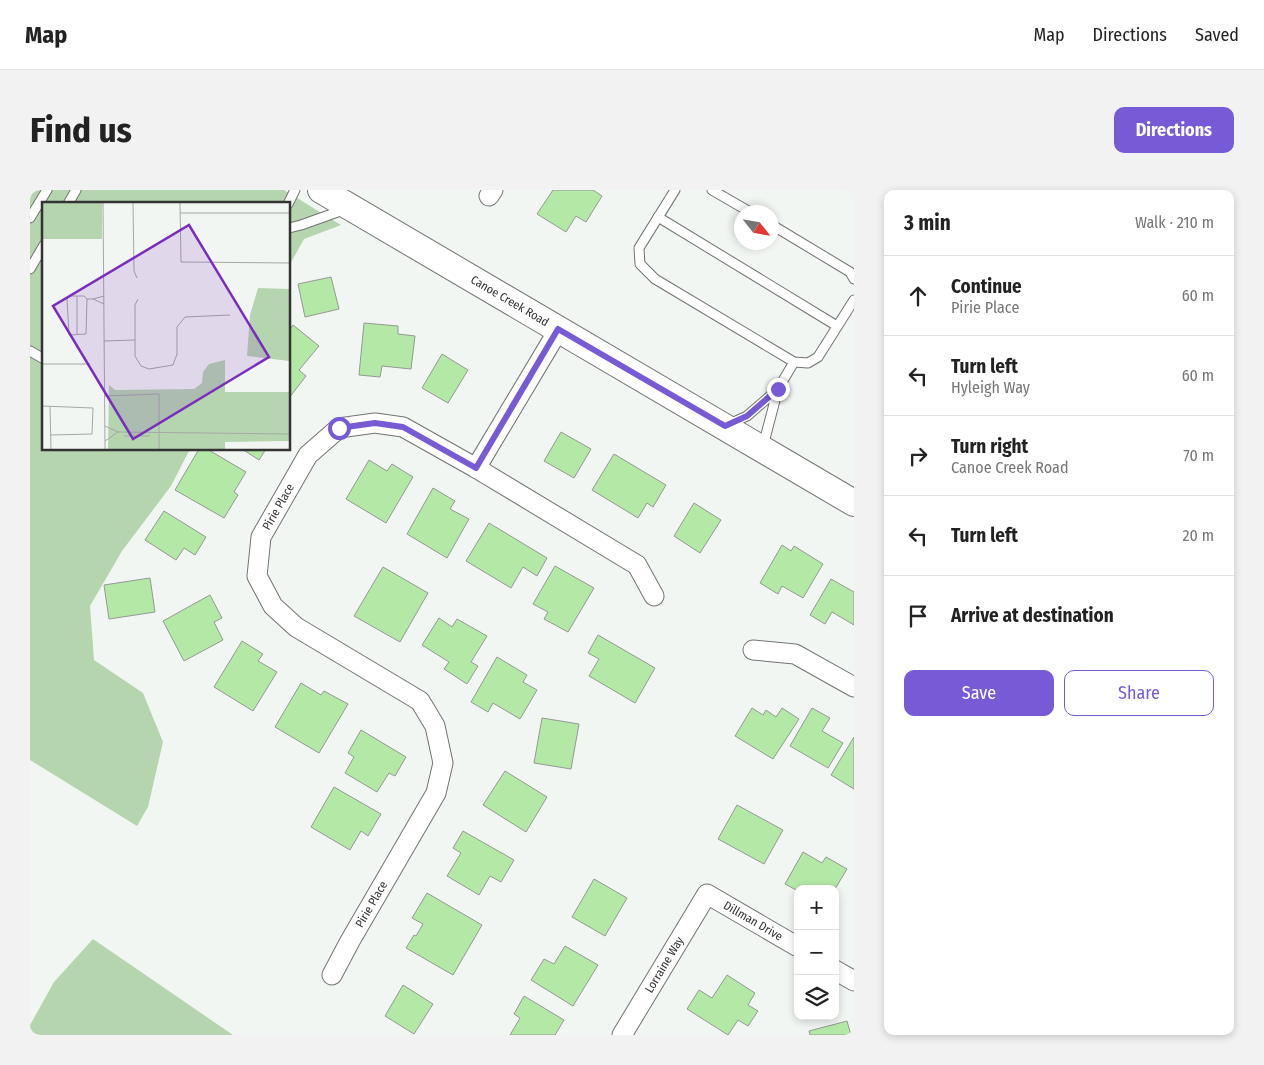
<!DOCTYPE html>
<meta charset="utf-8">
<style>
:root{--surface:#fff;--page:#f2f2f2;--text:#222;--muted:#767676;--line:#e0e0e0;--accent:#775bd6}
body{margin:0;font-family:"Fira Sans Condensed",sans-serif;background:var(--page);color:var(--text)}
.controls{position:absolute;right:15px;bottom:15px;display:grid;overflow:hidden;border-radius:10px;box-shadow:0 2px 8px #0003}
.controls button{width:45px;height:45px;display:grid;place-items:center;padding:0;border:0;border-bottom:1px solid var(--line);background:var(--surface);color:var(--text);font:25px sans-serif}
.compass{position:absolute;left:704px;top:15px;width:45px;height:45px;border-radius:50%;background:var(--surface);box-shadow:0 2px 8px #0003;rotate:121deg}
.stop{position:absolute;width:15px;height:15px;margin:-11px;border:4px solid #775bd6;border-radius:50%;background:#fff}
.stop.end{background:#775bd6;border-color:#fff;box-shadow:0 1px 5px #0008}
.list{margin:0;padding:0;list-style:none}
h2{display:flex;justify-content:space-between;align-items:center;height:65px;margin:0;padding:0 20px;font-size:21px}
h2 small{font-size:16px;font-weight:400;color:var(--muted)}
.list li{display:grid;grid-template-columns:32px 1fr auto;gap:15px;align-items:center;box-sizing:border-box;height:80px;padding:0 20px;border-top:1px solid var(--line)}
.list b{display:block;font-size:19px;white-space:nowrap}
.list p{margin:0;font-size:16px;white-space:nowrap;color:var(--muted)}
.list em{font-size:16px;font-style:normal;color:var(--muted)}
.actions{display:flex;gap:10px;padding:15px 20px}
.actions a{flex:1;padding:11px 0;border:1px solid var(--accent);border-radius:10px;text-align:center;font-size:18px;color:var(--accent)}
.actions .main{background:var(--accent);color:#fff}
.icon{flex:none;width:28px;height:28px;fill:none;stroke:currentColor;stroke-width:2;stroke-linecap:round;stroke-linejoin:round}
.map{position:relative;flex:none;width:824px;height:845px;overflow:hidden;border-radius:10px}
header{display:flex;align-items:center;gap:30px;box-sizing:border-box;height:70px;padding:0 25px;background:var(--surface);border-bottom:1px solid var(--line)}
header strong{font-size:24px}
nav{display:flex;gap:28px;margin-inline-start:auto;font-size:18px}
.intro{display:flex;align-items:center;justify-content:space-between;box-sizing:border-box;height:120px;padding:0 30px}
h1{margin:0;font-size:35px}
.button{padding:12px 22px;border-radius:10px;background:var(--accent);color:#fff;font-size:18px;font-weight:700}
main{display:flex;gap:30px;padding:0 30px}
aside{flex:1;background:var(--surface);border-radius:10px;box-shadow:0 2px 8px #0003}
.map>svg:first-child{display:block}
.green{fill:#b5d5ae}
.building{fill:#b3e8a7;stroke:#959894}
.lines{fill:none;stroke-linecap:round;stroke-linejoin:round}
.lane-casing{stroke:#717471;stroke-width:11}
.street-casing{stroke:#717471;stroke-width:21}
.secondary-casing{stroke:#717471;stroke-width:28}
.lane{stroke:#fff;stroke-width:9}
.street{stroke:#fff;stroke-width:19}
.secondary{stroke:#fff;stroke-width:26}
.route{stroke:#775bd6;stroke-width:6}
.labels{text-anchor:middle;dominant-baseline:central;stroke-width:5;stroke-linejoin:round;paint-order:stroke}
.street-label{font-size:12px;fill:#323332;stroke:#fff}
.inset-road{fill:none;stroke:#a5a8a5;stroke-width:1}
.view{fill:#7b2cbf;fill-opacity:0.15;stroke:#7b2cbf;stroke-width:2.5}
.inset-edge{fill:none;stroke:#323332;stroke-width:2.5}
</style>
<header>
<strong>Map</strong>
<nav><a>Map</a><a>Directions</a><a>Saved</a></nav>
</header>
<div class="intro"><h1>Find us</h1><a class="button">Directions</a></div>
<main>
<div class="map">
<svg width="824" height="845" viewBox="0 0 824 845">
<rect width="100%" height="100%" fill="#f2f6f2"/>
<g class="green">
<polygon points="0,0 254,0 311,35 274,49 259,76 259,14 14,14 14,259 160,259 141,296 92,361 60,416 64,470 113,503 133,552 118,617 107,636 0,570"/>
<polygon points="63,749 203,845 0,845 0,835 24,792"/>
</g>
<g class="building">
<polygon points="523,0 563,0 572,6 556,32 546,26 536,42 507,24"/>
<polygon points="301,87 309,119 275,127 268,94"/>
<polygon points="334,133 368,136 368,144 385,146 381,179 352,176 350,187 329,185"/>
<polygon points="263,135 289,156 269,180 276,186 259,208 259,141"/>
<polygon points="412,164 438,180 418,213 392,198"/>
<polygon points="531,242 561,259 544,288 514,271"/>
<polygon points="169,259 177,259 216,282 204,302 208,305 194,328 145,300"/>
<polygon points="212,259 236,259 229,270"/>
<polygon points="584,264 636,295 623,317 617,313 608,328 562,300"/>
<polygon points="339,270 357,281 362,274 383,287 356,333 316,309"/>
<polygon points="403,298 425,311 420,319 439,329 417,368 377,344"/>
<polygon points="664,313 691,330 670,363 644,346"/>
<polygon points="134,321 176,347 165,365 154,358 146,370 115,350"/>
<polygon points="459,333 517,368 507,386 493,377 481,398 436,371"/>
<polygon points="752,355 761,361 764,356 793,374 773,408 752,396 748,404 730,393"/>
<polygon points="525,376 564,398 538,442 514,429 518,422 503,414"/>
<polygon points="353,377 398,403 370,452 324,426"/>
<polygon points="120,388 125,422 79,429 74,395"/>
<polygon points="801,389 824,402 824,435 802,422 795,434 780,425"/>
<polygon points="180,405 192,428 184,432 193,450 154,471 133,431"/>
<polygon points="409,428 422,437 427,429 457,446 441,472 448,476 437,494 414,479 419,472 392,455"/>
<polygon points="568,445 625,478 605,513 559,486 569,469 558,463"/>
<polygon points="212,451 233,464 228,471 247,482 223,521 184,497"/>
<polygon points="467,467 497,485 493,492 507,500 490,529 463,513 458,522 441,512"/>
<polygon points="271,493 291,505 294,501 318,514 289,563 245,537"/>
<polygon points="722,518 733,525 736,520 746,527 752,518 769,529 743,569 705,546"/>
<polygon points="782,518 800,528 792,541 813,553 798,578 760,556"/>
<polygon points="512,528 549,534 541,579 504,573"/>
<polygon points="331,540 376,567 365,586 359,583 347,602 315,583 324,567 318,563"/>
<polygon points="824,547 824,599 801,585"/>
<polygon points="475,581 517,607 496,642 453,615"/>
<polygon points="304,597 351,624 338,646 331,641 320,660 281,637"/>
<polygon points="707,615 753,640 734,674 688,649"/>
<polygon points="433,641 484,670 471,692 460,686 449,705 417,686 431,663 423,658"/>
<polygon points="773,662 792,673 796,667 817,679 805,699 768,699 768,701 755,694"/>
<polygon points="564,689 597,708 575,746 542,727"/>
<polygon points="397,703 452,735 423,785 376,758 384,745 386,746 393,734 382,728"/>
<polygon points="535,756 568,775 543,816 501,790 514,769 524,774"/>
<polygon points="697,785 725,803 718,815 728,821 718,836 708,830 698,845 657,819 669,800 682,808"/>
<polygon points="373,795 403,814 384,844 355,826"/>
<polygon points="494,806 534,830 525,845 480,845 490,828 484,824"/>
<polygon points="817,831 821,845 780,845 779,841"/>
</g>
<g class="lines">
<defs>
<g id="lane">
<polyline points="645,0 609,58 610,74 625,89 764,172 778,173 788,167 824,110"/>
<polyline points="682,0 720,22"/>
<polyline points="38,14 46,0"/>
<polyline points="258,14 265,0"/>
<polyline points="628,27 807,136"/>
<polyline points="0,28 17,0"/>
<polyline points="742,35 820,82 824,89"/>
<polyline points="259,38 271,35 316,19"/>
<polyline points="0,79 14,55"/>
<polyline points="0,161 14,169"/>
<polyline points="748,199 764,172"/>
<polyline points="699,234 717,226 748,199 733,256"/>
</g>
<g id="street">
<polyline points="459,6 463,0"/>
<polyline points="446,278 529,139"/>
<polyline points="723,460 765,464 824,497"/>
<polyline points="805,780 824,791"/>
<path id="s1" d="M 302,785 L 320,751 L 406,603 L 413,573 L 405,536 L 390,511 L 266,437 L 243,416 L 227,386 L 231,347 L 278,265 L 309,238 L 345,233 L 373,237 L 446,278 L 607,375 L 624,406"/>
<path id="s2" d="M 592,845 L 677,704 L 768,757"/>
</g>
<g id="secondary">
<path id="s3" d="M 291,0 L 824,313"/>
</g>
</defs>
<use href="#lane" class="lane-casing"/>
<use href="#street" class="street-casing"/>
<use href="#secondary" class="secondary-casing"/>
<use href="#lane" class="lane"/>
<use href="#street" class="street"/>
<use href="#secondary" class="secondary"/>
</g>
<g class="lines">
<polyline class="route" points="309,238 345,233 373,237 446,278 528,139 695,236 717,226 748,199"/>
</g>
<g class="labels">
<g class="street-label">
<text stroke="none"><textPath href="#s3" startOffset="219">Canoe Creek Road</textPath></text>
<text stroke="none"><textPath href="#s1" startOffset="591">Pirie Place</textPath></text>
<text stroke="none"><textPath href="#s1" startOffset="81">Pirie Place</textPath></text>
<text stroke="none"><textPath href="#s2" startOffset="218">Dillman Drive</textPath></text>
<text stroke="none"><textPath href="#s2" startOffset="82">Lorraine Way</textPath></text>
</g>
</g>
<g transform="translate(12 12)">
<rect width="248" height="248" fill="#f2f6f2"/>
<path d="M 0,1 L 60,1 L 60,37 L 0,37 ZM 216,86 L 247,87 L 247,159 L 205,154 L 208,113 ZM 183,158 L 183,190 L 247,190 L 247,239 L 183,240 L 183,247 L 66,247 L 67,183 L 73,188 L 152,187 L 160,181 L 161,170 L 167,162 Z" fill="#b5d5ae"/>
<path class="inset-road" d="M 61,1 L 63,247M 91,1 L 92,69 L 95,76M 138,1 L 139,60 L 248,61M 138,11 L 248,11M 62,94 L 51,97 L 62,102M 45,97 L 42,94 L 28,94 L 25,97 L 27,133 L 44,132 L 45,97 L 51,97M 96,97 L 93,103 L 93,154 L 99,164 L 107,167 L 131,163 L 135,152 L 135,125 L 143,115 L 188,113M 35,133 L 35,94M 62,139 L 93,138M 0,162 L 48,162M 63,194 L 117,192 L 117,247M 0,204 L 51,206 L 50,232 L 9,233M 8,204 L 9,247M 63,224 L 76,230 L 63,239M 76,230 L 248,232M 82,234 L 108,234"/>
<path class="view" d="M 147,23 L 227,155 L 91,237 L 11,104 Z"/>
<rect width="248" height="248" class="inset-edge"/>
</g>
</svg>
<div class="controls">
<button>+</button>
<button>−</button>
<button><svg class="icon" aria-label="layers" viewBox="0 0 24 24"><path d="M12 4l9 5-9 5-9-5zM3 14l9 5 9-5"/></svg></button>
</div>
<svg class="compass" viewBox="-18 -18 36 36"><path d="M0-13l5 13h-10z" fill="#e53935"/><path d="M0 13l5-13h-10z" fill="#767676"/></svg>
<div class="stop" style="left:309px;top:238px"></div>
<div class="stop end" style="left:748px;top:199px"></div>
</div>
<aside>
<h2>3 min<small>Walk · 210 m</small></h2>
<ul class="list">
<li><svg class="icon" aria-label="ahead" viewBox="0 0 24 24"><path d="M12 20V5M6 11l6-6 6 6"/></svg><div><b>Continue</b><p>Pirie Place</p></div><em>60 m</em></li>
<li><svg class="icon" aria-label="left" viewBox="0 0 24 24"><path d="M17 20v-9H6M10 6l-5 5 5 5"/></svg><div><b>Turn left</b><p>Hyleigh Way</p></div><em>60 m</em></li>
<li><svg class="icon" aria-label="right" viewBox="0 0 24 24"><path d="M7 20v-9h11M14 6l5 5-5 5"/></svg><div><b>Turn right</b><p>Canoe Creek Road</p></div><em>70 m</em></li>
<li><svg class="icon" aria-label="left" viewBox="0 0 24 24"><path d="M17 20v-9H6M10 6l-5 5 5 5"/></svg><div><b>Turn left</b></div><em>20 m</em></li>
<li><svg class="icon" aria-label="arrive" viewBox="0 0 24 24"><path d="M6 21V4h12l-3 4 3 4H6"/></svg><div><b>Arrive at destination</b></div></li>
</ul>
<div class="actions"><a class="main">Save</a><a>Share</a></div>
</aside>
</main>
